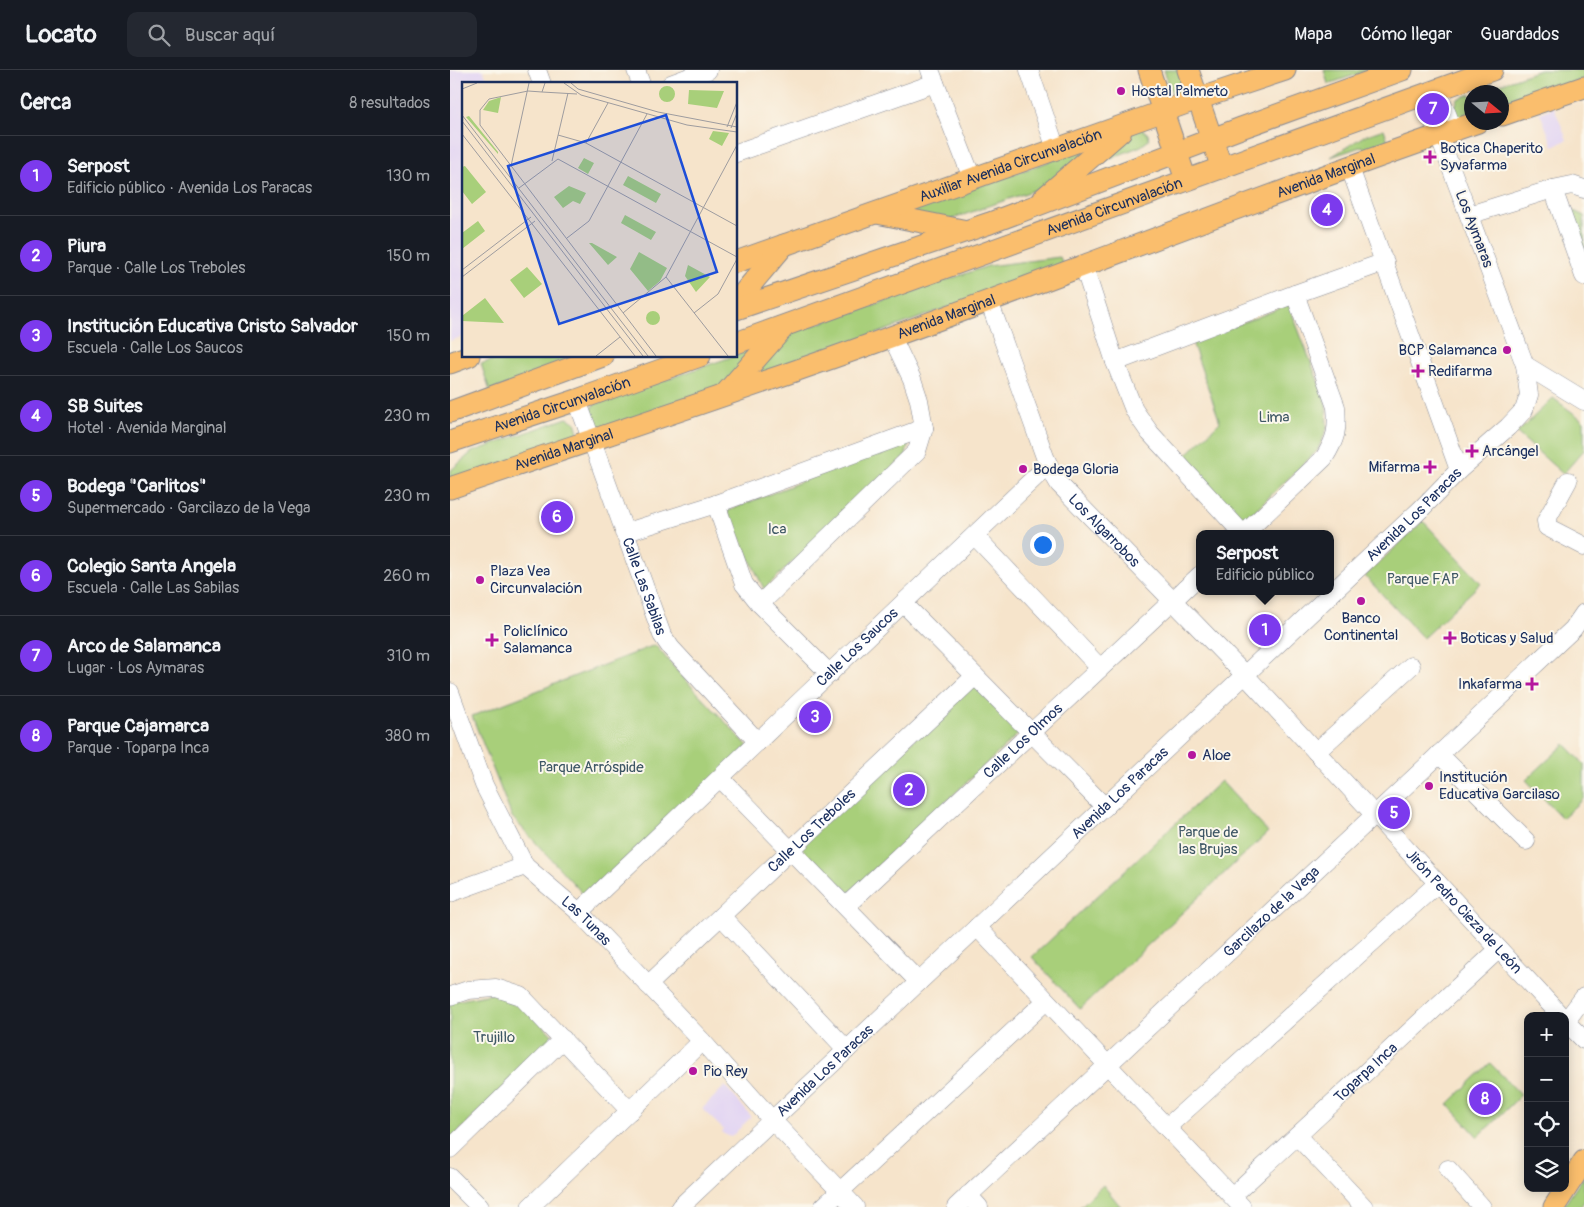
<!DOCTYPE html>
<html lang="es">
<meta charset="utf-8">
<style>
:root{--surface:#171b24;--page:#242831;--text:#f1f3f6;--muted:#9ea1a6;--line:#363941;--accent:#7c3aed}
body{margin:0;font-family:Pangolin,sans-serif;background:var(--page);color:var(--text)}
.controls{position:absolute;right:15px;bottom:15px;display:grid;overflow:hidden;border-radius:10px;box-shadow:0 2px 12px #0003}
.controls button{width:45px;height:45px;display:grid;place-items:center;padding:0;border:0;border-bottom:1px solid var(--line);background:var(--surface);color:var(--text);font:25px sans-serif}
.compass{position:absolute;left:1014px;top:15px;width:45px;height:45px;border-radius:50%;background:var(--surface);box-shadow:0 2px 12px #0003;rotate:108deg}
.you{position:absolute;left:592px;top:474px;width:18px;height:18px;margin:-12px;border:4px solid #fff;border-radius:50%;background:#1a73e8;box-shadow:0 0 0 8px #1a73e833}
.badge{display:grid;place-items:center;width:32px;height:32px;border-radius:50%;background:var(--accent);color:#fff;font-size:16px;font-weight:700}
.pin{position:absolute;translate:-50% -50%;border:2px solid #fff;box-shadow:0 1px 5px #0006}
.popup{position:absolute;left:746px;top:460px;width:138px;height:65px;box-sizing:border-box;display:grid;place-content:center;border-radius:10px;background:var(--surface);filter:drop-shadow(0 1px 4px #0005);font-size:16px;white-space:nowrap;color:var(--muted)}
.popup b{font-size:19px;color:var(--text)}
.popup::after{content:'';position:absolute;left:50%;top:100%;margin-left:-10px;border:10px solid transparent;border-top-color:var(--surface)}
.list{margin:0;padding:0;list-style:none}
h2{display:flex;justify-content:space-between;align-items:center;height:65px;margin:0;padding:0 20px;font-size:21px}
h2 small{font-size:16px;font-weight:400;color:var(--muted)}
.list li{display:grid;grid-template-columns:32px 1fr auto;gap:15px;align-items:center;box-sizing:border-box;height:80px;padding:0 20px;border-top:1px solid var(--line)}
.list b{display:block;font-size:19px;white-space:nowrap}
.list p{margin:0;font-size:16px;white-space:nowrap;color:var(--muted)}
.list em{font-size:16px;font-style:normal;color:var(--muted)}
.icon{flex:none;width:28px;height:28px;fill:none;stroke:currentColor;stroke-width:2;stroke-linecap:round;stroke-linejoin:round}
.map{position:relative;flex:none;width:1134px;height:1137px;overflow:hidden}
header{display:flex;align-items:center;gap:30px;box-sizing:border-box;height:70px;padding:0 25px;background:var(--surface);border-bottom:1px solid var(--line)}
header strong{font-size:24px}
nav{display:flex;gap:28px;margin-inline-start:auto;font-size:18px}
.search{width:350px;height:45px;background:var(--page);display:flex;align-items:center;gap:12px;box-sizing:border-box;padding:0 18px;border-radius:10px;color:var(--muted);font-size:19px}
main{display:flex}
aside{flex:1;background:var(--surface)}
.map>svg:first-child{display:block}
.built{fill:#e2d4f3}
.green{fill:#a8cf7a;stroke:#627f6c}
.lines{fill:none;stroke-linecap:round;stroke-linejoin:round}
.minor-casing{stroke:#888a94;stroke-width:19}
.major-casing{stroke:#888a94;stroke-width:23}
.minor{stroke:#fff;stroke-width:18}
.major{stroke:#fabe6d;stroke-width:21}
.poi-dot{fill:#b5179e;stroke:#fbf7ec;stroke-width:2}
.labels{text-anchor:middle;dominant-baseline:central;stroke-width:4;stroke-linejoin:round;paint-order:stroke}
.poi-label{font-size:15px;fill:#1b2f5e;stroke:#fbf7ec;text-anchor:start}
.street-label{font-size:15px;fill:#1b2f5e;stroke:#fbf7ec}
.park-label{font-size:15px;fill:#3e5765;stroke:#fbf7ec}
.inset-road{fill:none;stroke:#9e9c9f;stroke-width:1}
.view{fill:#1d4ed8;fill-opacity:0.15;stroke:#1d4ed8;stroke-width:2.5}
.inset-edge{fill:none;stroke:#1b2f5e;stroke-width:2.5}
</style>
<header>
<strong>Locato</strong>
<div class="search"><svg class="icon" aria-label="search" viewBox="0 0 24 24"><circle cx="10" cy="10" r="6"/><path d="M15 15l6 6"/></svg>Buscar aquí</div>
<nav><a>Mapa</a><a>Cómo llegar</a><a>Guardados</a></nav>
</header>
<main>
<aside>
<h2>Cerca<small>8 resultados</small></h2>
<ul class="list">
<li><span class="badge">1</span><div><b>Serpost</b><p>Edificio público · Avenida Los Paracas</p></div><em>130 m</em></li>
<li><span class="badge">2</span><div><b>Piura</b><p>Parque · Calle Los Treboles</p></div><em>150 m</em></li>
<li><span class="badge">3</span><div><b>Institución Educativa Cristo Salvador</b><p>Escuela · Calle Los Saucos</p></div><em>150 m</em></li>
<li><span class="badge">4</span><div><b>SB Suites</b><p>Hotel · Avenida Marginal</p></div><em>230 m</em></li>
<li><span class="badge">5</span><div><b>Bodega &quot;Carlitos&quot;</b><p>Supermercado · Garcilazo de la Vega</p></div><em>230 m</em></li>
<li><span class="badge">6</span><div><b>Colegio Santa Angela</b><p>Escuela · Calle Las Sabilas</p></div><em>260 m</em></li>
<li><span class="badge">7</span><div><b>Arco de Salamanca</b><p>Lugar · Los Aymaras</p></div><em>310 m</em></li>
<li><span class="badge">8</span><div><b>Parque Cajamarca</b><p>Parque · Toparpa Inca</p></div><em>380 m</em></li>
</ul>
</aside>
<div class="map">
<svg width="1134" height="1137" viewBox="0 0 1134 1137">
<rect width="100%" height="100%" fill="#fbf7ec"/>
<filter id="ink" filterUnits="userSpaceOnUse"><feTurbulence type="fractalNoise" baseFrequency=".02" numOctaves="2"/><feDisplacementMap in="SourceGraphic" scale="10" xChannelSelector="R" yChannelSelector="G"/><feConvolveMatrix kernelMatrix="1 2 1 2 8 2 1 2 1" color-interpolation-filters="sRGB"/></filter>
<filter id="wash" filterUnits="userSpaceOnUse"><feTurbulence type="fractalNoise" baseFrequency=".0096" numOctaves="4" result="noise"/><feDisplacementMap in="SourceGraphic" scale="20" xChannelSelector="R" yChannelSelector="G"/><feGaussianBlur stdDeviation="1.12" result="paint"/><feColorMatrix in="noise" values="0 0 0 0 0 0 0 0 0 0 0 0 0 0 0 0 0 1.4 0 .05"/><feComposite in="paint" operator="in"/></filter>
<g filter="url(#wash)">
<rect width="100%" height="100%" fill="#f6e4cb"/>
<g class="built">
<polygon points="0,0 33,0 39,14 14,14 14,266 0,271"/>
<polygon points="1104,37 1117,70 1103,76 1090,43"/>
<polygon points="275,1016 300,1045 300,1048 281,1067 274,1064 272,1062 274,1060 252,1039"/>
</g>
<g class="green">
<polygon points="714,0 728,0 741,35 728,40"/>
<polygon points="874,0 920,0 878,14"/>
<polygon points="1090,0 1134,0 1134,9 1052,38 1052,22 1027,22"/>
<polygon points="1021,24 1021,49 1009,53 1005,37 1008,29"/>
<polygon points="690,57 698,64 699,70 691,76 644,95"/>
<polygon points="934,59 939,74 915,80 913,76 881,87 914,66"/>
<polygon points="655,72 616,109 496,151 446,145"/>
<polygon points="1120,139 1134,146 1134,182"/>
<polygon points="610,187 613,195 298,311 338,264 538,196"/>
<polygon points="839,235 876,332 877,359 867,381 792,453 734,387 770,352 742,272"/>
<polygon points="310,277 262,325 146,359 141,345 143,335"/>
<polygon points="54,286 130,286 40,321 31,294"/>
<polygon points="1103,328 1134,351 1134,380 1113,404 1067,363"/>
<polygon points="117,348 125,352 128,362 124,370 0,414 0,401 22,382"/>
<polygon points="459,369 456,385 314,519 277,441"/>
<polygon points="973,451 1031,513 973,568 915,506"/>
<polygon points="205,575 229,603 298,676 135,826 62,747 22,646"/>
<polygon points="523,614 569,663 396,826 350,776"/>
<polygon points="1115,674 1134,694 1134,728 1112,748 1076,710"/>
<polygon points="771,711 818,762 630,939 582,887"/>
<polygon points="46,923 69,930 105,968 0,1070 0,932"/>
<polygon points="1040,993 1071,1025 1028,1067 998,1034"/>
<polygon points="1134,1106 1134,1132 1130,1137 1113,1137"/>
<polygon points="653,1115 671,1137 630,1137"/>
</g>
</g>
<g filter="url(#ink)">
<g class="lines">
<defs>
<g id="minor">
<polyline points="87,0 92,14"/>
<polyline points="186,0 191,14"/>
<polyline points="480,0 522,108"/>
<polyline points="579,0 606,79"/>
<polyline points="221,14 258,0"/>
<polyline points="993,18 991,29 1004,61"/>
<polyline points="286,83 485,13"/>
<polyline points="900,98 1009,400"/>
<polyline points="1103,119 1134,206"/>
<polyline points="1019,145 1103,119 1122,115 1134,119"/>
<polyline points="634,197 665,292 684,340 700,363 793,464"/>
<path id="s1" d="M 539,231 L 595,387 L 602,402 L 609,414 L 795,605 L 1111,946"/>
<polyline points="665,292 845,224 935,192"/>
<polyline points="1075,295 1134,331"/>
<path id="s2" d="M 127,330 L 212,565 L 221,578 L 308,672"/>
<polyline points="1118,411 1096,451 1097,457 1134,476"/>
<polyline points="266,434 294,514 310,534 380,604"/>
<polyline points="174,463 266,434 474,358"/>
<path d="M 794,464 L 874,388 C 886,369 888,360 886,337 L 845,224"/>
<polyline points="525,466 650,598"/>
<polyline points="310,534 467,381 474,358 469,330 462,309 442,267"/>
<polyline points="454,534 655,737"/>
<path id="s3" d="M 0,622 L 34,715 L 75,796 L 129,842 L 252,971 L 322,1050 L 405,1137"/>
<polyline points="866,682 961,596"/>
<polyline points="989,684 1076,771"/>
<polyline points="270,708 469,912"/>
<polyline points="0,823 75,796"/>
<path id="s4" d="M 396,836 L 750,505"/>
<path id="s5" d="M 129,842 L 598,395"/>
<polyline points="271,846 397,980"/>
<polyline points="527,857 792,1137"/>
<path id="s6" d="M 198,915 L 525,606"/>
<polyline points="0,926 18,920 46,918 71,926 180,1041"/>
<polyline points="1115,951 1134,970"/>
<polyline points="1116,951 1134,927"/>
<polyline points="717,1057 988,813"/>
<polyline points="847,1066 914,1137"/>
<polyline points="0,1079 113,969"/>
<polyline points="998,1099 1032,1137"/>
<polyline points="0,1107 30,1137"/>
<polyline points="518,1125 529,1137"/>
<path id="s7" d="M 782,1126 L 1049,879"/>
<polyline points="80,1137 252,971"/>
<path id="s8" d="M 230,1137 L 972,438 L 1009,400 L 1058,357 L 1074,340 L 1079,325 L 1075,295 L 977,34 L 968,27"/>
<polyline points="373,1137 596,931"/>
<path id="s9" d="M 506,1137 L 1123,559 L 1134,543"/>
</g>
<g id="major">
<polyline points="699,0 736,110"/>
<polyline points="738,0 772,98"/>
<polyline points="1052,45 1134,17"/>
<polyline points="594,128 671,61"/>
<polyline points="427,143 517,161"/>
<path id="s10" d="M 286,192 L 748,29 L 835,0"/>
<polyline points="286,232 334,175"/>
<polyline points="286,239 540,153 791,58 952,0"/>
<path id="s11" d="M 286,273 C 539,183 790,90 1042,0"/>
<polyline points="0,293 19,286"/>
<polyline points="275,324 334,257"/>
<polyline points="0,342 153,286"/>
<path id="s12" d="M 0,372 L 127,330 L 250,286"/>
<path id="s13" d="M 0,418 C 149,367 299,319 446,265 C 640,195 833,118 1028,52"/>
<polyline points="1104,1137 1134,1091"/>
</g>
</defs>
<use href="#minor" class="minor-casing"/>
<use href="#major" class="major-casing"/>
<use href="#minor" class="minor"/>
<use href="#major" class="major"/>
</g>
</g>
<g class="poi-dot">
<circle cx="671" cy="21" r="5"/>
<path d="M977.5 79.5h5v5h5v5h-5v5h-5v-5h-5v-5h5z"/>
<circle cx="1057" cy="280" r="5"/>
<path d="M965.5 293.5h5v5h5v5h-5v5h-5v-5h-5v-5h5z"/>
<path d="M1019.5 373.5h5v5h5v5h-5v5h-5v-5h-5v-5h5z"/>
<path d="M977.5 389.5h5v5h5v5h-5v5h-5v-5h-5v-5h5z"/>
<circle cx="573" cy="399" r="5"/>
<circle cx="30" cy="510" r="5"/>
<circle cx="911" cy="531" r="5"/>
<path d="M997.5 560.5h5v5h5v5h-5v5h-5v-5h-5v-5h5z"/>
<path d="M39.5 562.5h5v5h5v5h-5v5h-5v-5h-5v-5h5z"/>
<path d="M1079.5 606.5h5v5h5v5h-5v5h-5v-5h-5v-5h5z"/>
<circle cx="742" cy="685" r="5"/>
<circle cx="979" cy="716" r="5"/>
<circle cx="243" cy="1001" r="5"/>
</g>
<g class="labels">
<g class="poi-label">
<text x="681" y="21">Hostal Palmeto</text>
<text x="990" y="78">Botica Chaperito<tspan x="990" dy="17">Syvafarma</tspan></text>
<text x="1047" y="280" text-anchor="end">BCP Salamanca</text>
<text x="978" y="301">Redifarma</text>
<text x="1032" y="381">Arcángel</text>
<text x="970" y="397" text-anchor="end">Mifarma</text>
<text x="583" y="399">Bodega Gloria</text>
<text x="40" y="501">Plaza Vea<tspan x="40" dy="17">Circunvalación</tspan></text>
<text x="911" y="548" text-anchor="middle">Banco<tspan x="911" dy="17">Continental</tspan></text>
<text x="53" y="561">Policlínico<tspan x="53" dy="17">Salamanca</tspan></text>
<text x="1010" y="568">Boticas y Salud</text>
<text x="1072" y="614" text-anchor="end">Inkafarma</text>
<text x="752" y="685">Aloe</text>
<text x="989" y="707">Institución<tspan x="989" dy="17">Educativa Garcilaso</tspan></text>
<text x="253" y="1001">Pio Rey</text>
</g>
<g class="street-label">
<text stroke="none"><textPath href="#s10" startOffset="291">Auxiliar Avenida Circunvalación</textPath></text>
<text stroke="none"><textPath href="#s13" startOffset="930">Avenida Marginal</textPath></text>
<text stroke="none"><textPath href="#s11" startOffset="402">Avenida Circunvalación</textPath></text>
<text transform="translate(1024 159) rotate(69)">Los Aymaras</text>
<text stroke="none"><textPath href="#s13" startOffset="525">Avenida Marginal</textPath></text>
<text stroke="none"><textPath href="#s12" startOffset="118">Avenida Circunvalación</textPath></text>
<text stroke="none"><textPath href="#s13" startOffset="120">Avenida Marginal</textPath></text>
<text stroke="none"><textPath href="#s8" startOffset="1009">Avenida Los Paracas</textPath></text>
<text stroke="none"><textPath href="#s1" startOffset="261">Los Algarrobos</textPath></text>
<text stroke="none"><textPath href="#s2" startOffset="198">Calle Las Sabilas</textPath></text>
<text stroke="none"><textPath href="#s5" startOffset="384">Calle Los Saucos</textPath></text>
<text stroke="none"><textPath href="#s4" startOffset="242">Calle Los Olmos</textPath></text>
<text stroke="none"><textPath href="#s8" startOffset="604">Avenida Los Paracas</textPath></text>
<text stroke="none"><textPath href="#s6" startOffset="225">Calle Los Treboles</textPath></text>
<text stroke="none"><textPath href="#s1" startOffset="785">Jirón Pedro Cieza de León</textPath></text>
<text stroke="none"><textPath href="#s9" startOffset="432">Garcilazo de la Vega</textPath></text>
<text stroke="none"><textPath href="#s3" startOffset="272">Las Tunas</textPath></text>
<text stroke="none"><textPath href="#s8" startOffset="199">Avenida Los Paracas</textPath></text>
<text stroke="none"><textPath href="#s7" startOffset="182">Toparpa Inca</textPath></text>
</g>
<g class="park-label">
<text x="824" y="347">Lima</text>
<text x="327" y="459">Ica</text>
<text x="973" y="509">Parque FAP</text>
<text x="141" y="697">Parque Arróspide</text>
<text x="758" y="762">Parque de<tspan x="758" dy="17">las Brujas</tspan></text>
<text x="44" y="967">Trujillo</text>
</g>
</g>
<g transform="translate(12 12)">
<rect width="275" height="275" fill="#f6e4cb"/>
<path d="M197 12a8 8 0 1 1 16 0a8 8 0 1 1-16 0ZM 227,8 L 262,9 L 255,26 L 226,22 ZM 39,15 L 36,31 L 21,28 L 27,19 ZM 7,34 L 36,70 L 36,72 L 4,35 ZM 251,49 L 267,51 L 260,64 L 247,57 ZM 122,76 L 132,81 L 126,92 L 116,86 ZM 3,84 L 24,110 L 10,122 L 0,109 L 0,85 ZM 166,94 L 199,112 L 194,121 L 161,103 ZM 107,104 L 124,111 L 118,122 L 111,119 L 101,126 L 92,115 ZM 163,133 L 194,150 L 189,158 L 159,141 ZM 16,139 L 23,149 L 0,167 L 0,151 ZM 127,161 L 130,161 L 155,175 L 146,183 ZM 177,170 L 205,186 L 198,199 L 186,209 L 168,187 ZM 226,183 L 248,195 L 234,210 L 223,194 ZM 65,185 L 80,202 L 62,216 L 48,198 ZM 23,216 L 42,241 L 0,239 L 0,234 ZM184 236a7 7 0 1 1 14 0a7 7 0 1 1-14 0Z" fill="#a8cf7a"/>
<path class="inset-road" d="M 83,1 L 80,10 L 66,9 L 27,17 L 18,28 L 18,43 L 194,274M 102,1 L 119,13 L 158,24 L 225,43 L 275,50M 109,1 L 116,7 L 196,30 L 275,45M 0,7 L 15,1M 80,10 L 115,12M 0,33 L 186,274M 0,39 L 181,274M 265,45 L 275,20M 269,46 L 275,31M 0,52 L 173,274M 96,53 L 124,61 L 275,144M 124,61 L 146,21M 90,79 L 106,11M 49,84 L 67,1M 57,106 L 96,77 L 275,175M 105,156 L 127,139 L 185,32M 0,188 L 69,135M 0,195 L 73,139M 204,195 L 266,274M 161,231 L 204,195 L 275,63M 232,231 L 256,212 L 275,177M 134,274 L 158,255"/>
<path class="view" d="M 204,33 L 255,190 L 97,242 L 46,84 Z"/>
<rect width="275" height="275" class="inset-edge"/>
</g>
</svg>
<div class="controls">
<button>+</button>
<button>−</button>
<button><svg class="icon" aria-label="locate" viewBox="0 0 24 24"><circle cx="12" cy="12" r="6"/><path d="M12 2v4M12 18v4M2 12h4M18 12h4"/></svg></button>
<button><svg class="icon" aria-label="layers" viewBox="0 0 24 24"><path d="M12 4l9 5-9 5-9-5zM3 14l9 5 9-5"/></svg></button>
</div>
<svg class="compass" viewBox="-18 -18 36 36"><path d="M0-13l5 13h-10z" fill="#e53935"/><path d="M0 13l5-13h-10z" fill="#9ea1a6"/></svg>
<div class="you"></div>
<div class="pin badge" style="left:815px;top:560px">1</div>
<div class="popup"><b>Serpost</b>Edificio público</div>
<div class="pin badge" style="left:459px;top:720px">2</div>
<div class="pin badge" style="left:365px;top:647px">3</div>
<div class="pin badge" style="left:877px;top:140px">4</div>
<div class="pin badge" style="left:944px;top:743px">5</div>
<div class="pin badge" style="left:107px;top:447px">6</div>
<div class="pin badge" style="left:983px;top:39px">7</div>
<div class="pin badge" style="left:1035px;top:1029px">8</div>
</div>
</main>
